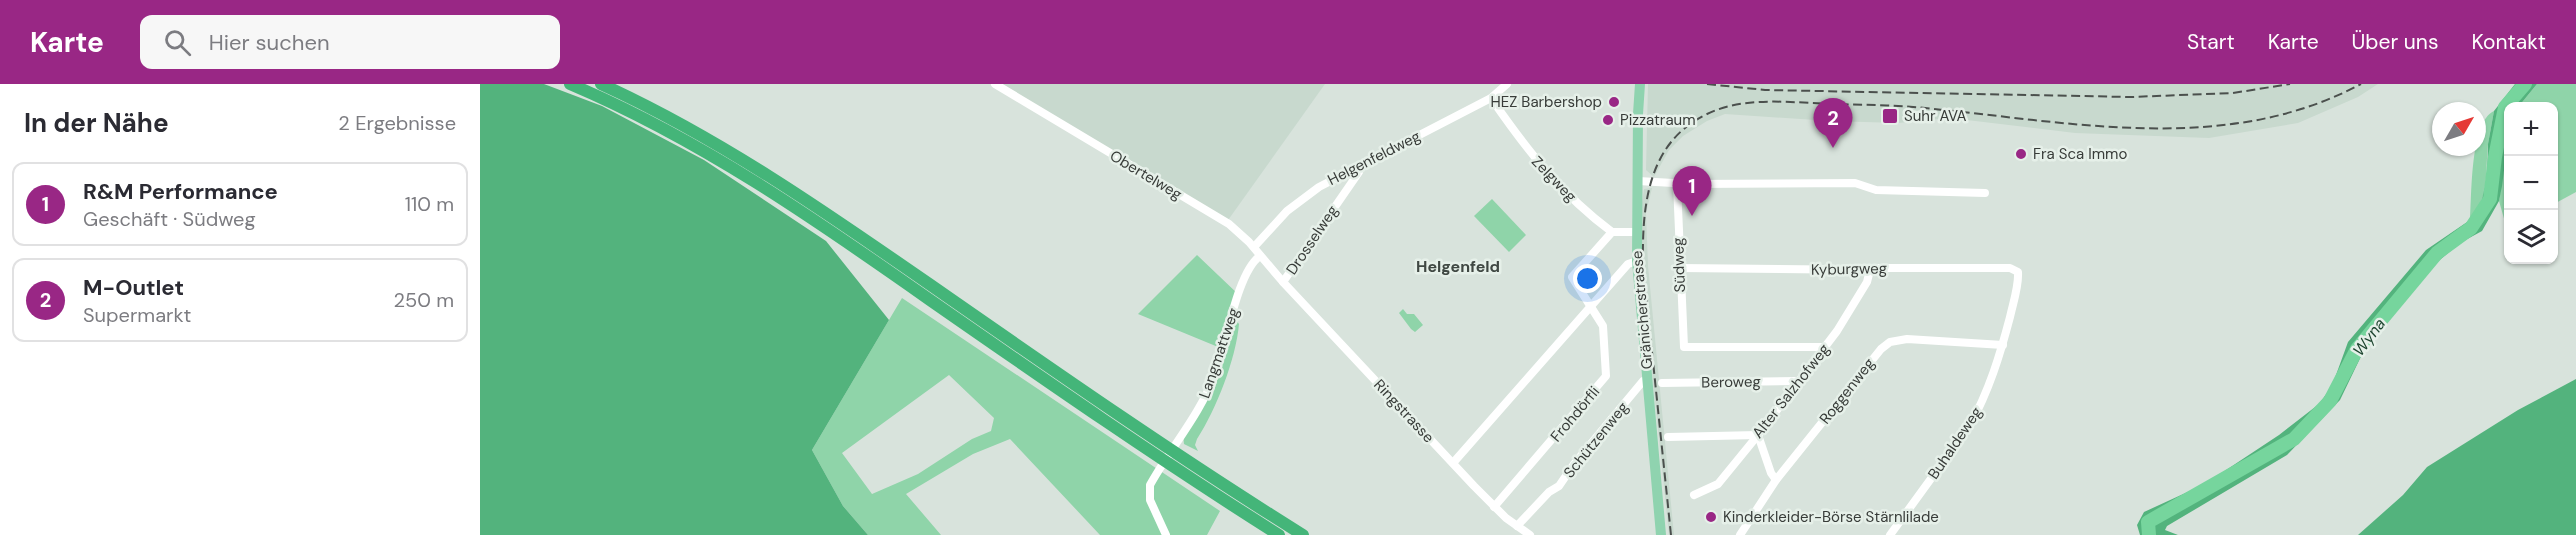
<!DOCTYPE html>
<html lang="de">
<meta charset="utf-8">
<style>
:root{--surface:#fff;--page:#f7f7f7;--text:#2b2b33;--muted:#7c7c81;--line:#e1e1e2;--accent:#992785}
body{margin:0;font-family:"DM Sans",sans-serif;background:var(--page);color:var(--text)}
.controls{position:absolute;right:18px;top:18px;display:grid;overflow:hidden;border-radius:12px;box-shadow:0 2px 4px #0004}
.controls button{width:54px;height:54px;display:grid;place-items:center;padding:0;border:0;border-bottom:2px solid var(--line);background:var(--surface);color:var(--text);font:30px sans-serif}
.compass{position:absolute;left:1952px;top:18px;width:54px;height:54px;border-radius:50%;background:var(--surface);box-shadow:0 2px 4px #0004;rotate:51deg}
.you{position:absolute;left:1108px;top:195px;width:21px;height:21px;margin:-15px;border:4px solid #fff;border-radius:50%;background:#1a73e8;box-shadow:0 0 0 9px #1a73e833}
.badge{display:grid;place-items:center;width:39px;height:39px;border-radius:50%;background:var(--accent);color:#fff;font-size:20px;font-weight:700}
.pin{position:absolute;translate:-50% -50px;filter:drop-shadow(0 2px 3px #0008)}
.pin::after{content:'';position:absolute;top:32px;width:21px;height:18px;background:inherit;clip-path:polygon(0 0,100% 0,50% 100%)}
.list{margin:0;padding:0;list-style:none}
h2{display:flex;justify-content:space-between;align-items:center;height:78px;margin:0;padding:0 24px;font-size:26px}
h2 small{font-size:20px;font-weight:400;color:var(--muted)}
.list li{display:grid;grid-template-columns:39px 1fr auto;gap:18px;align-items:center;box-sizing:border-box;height:84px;margin:0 12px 12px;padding:0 12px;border:2px solid var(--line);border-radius:12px}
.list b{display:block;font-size:22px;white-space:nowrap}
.list p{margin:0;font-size:20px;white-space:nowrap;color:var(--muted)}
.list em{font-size:20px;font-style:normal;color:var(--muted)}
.icon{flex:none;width:33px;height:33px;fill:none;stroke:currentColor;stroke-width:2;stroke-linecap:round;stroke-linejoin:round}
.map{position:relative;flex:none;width:2096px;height:451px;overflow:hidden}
header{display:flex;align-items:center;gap:36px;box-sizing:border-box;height:84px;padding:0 30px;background:var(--accent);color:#fff}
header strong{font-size:28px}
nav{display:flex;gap:33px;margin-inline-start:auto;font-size:21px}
.search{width:420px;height:54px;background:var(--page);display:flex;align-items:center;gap:15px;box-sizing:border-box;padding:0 21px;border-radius:12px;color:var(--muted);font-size:22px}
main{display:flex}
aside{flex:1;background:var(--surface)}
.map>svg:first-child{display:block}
.built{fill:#c8d9ce}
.green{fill:#8fd4a9;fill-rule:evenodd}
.forest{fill:#53b37d}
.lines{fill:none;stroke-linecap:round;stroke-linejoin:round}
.river{stroke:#76d59d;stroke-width:14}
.minor{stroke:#fff;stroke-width:8}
.major{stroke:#8fd3af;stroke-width:10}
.highway{stroke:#44b579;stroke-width:12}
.rail{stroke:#4b504d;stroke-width:2;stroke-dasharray:9 4.5;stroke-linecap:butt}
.poi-dot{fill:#992785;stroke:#e6f0e9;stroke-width:2}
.labels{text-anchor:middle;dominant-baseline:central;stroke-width:5;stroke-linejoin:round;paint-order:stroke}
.poi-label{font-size:15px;fill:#383c39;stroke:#e6f0e9;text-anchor:start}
.street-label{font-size:15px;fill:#383c39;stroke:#e6f0e9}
.neighbourhood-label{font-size:16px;font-weight:bold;fill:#404843;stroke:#e6f0e9}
.water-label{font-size:16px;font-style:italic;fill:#1d452f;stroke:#e6f0e9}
</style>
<header>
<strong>Karte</strong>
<div class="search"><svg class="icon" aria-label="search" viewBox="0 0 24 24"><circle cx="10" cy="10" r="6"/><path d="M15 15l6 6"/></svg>Hier suchen</div>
<nav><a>Start</a><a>Karte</a><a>Über uns</a><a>Kontakt</a></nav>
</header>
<main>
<aside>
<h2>In der Nähe<small>2 Ergebnisse</small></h2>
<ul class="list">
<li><span class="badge">1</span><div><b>R&amp;M Performance</b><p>Geschäft · Südweg</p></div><em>110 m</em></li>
<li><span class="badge">2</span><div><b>M-Outlet</b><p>Supermarkt</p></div><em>250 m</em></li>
</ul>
</aside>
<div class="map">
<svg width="2096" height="451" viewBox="0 0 2096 451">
<rect width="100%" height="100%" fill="#d8e3dc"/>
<g class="built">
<polygon points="515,0 845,0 746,139"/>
<polygon points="1168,0 1898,0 1878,13 1818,39 1729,54 1595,49 1470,34 1418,39 1351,37 1245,30 1227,37 1203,52 1189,66 1174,93 1166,86"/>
<polygon points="1172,104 1166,129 1168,182 1194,451 1189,451 1161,182 1160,133 1164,105"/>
</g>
<g class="green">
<polygon points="2057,0 2096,0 2096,108 2074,120 2074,22 2039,22"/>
<path d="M 2014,27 C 2012,38 2010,49 2008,60 C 2005,89 2010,112 1990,136 C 1992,110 1990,38 2014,27 Z"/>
<polygon points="2028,55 2028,144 2027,145 2019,117"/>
<polygon points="1012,115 1046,151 1029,168 994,132"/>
<path d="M 717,171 L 759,211 L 753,232 L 759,240 C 756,275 736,326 717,355 L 715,361 L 718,367 L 704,360 L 703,350 L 717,329 L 743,265 L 658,230 Z"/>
<path d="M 422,214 L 740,427 L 727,451 L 620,451 L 530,355 L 493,370 L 426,410 L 461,451 L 388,451 L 363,422 L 332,366 ZM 469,291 L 514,334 L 511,347 L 492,355 L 438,390 L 392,410 L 362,369 Z"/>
<polygon points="923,225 927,230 934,230 943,241 935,248 931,245 919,229"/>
</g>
<g class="forest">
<polygon points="0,0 64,0 122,22 224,76 346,157 409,236 332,366 363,422 388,451 0,451"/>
<polygon points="2035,0 2057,0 2039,22 2028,22 2028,55 2022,102 2019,117 2002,147 1980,159 1949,185 1887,260 1860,316 1807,371 1687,442 1685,446 1698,451 1660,451 1657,441 1664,428 1725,400 1799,351 1839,320 1852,302 1868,258 1946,166 1990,136 2000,123 2007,95 2008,60 2014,27"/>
<polygon points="2096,295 2096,451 1878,451 1923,411 1947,383 2038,326"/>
</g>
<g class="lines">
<polyline class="river" points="1669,451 1668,438 1814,355 1850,317 1877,265 1957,169 1991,144 2010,115 2015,73 2025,23 2045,0"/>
<g class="minor">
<polyline points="515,0 749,140 769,158 803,198 994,402 1026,434 1050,451"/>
<path d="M 1011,14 C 1046,65 1082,111 1132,148 L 1156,148"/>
<polyline points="1158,97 1211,100 1375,99 1396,106 1505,109"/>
<polyline points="1197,100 1204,263 1345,263"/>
<polyline points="774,163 807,127 839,103 1011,14 1027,0"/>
<path d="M 1199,184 L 1390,186 L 1399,184 L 1530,184 L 1538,188 C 1539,202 1533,219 1530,233 C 1520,271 1509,307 1490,341 L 1410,451"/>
<polyline points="803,198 879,88 877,83"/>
<polyline points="1182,299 1320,297"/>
<polyline points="1278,351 1291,389 1296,396"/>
<polyline points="1188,353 1278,351"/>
<polyline points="973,379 1148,180 1157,177"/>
<polyline points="1214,411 1238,400 1278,351 1357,247 1387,198 1390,186"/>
<polyline points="1014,423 1126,292 1123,242 1092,193 1132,148"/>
<polyline points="1037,442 1069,408 1079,402 1094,380 1163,297 1168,295"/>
<path d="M 686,451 L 670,416 L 670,401 C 691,363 720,331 735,290 C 746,261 757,188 780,172"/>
<polyline points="1260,451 1296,396 1401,265 1410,258 1427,255 1523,261"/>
</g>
<polyline class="major" points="1160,0 1158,30 1157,177 1181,451"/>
<g class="highway">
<path d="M 90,0 C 220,55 335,135 450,216 C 565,296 680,376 799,451"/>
<path d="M 121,0 C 244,56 354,134 465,211 C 583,293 701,375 823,451"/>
</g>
<g class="rail">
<polyline points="1227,0 1285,6 1651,13 1753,9 1810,0"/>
<path d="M 1191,451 L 1163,181 C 1162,123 1167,60 1225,31 C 1264,11 1312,19 1354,20 C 1387,21 1421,21 1454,25 C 1597,39 1748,71 1881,0"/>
</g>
</g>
<g class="poi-dot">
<circle cx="1134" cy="18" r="6"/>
<rect x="1402" y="24" width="16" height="16" rx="3"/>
<circle cx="1128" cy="36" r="6"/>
<circle cx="1541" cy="70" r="6"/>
<circle cx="1231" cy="433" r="6"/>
</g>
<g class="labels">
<g class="poi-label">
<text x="1122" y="18" text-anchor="end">HEZ Barbershop</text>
<text x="1424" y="32">Suhr AVA</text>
<text x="1140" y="36">Pizzatraum</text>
<text x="1553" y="70">Fra Sca Immo</text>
<text x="1243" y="433">Kinderkleider-Börse Stärnlilade</text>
</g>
<g class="street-label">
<text transform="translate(894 74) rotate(-27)">Helgenfeldweg</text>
<text transform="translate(666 91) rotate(31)">Obertelweg</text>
<text transform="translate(1074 95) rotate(46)">Zelgweg</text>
<text transform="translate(832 156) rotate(-56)">Drosselweg</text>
<text transform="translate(1199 181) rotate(-92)">Südweg</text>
<text transform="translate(1369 185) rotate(-1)">Kyburgweg</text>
<text transform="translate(1162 226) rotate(-95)">Gränicherstrasse</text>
<text transform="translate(739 269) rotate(-71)">Langmattweg</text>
<text transform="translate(1251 298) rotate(-1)">Beroweg</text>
<text transform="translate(1311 307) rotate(-52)">Alter Salzhofweg</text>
<text transform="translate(1367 307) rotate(-52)">Roggenweg</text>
<text transform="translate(924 327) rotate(47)">Ringstrasse</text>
<text transform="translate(1095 330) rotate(-50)">Frohdörfli</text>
<text transform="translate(1116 356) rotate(-51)">Schützenweg</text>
<text transform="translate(1475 359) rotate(-56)">Buhaldeweg</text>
</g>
<g class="neighbourhood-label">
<text x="978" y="182">Helgenfeld</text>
</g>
<g class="water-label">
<text transform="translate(1889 253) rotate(-53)">Wyna</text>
</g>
</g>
</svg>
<div class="controls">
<button>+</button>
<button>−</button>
<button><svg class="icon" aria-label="layers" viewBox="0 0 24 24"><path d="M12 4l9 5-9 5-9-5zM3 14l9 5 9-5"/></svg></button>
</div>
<svg class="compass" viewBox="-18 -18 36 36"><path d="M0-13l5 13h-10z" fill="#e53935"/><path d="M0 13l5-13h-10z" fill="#7c7c81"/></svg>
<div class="you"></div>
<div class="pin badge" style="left:1212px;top:132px">1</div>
<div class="pin badge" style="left:1353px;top:64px">2</div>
</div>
</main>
